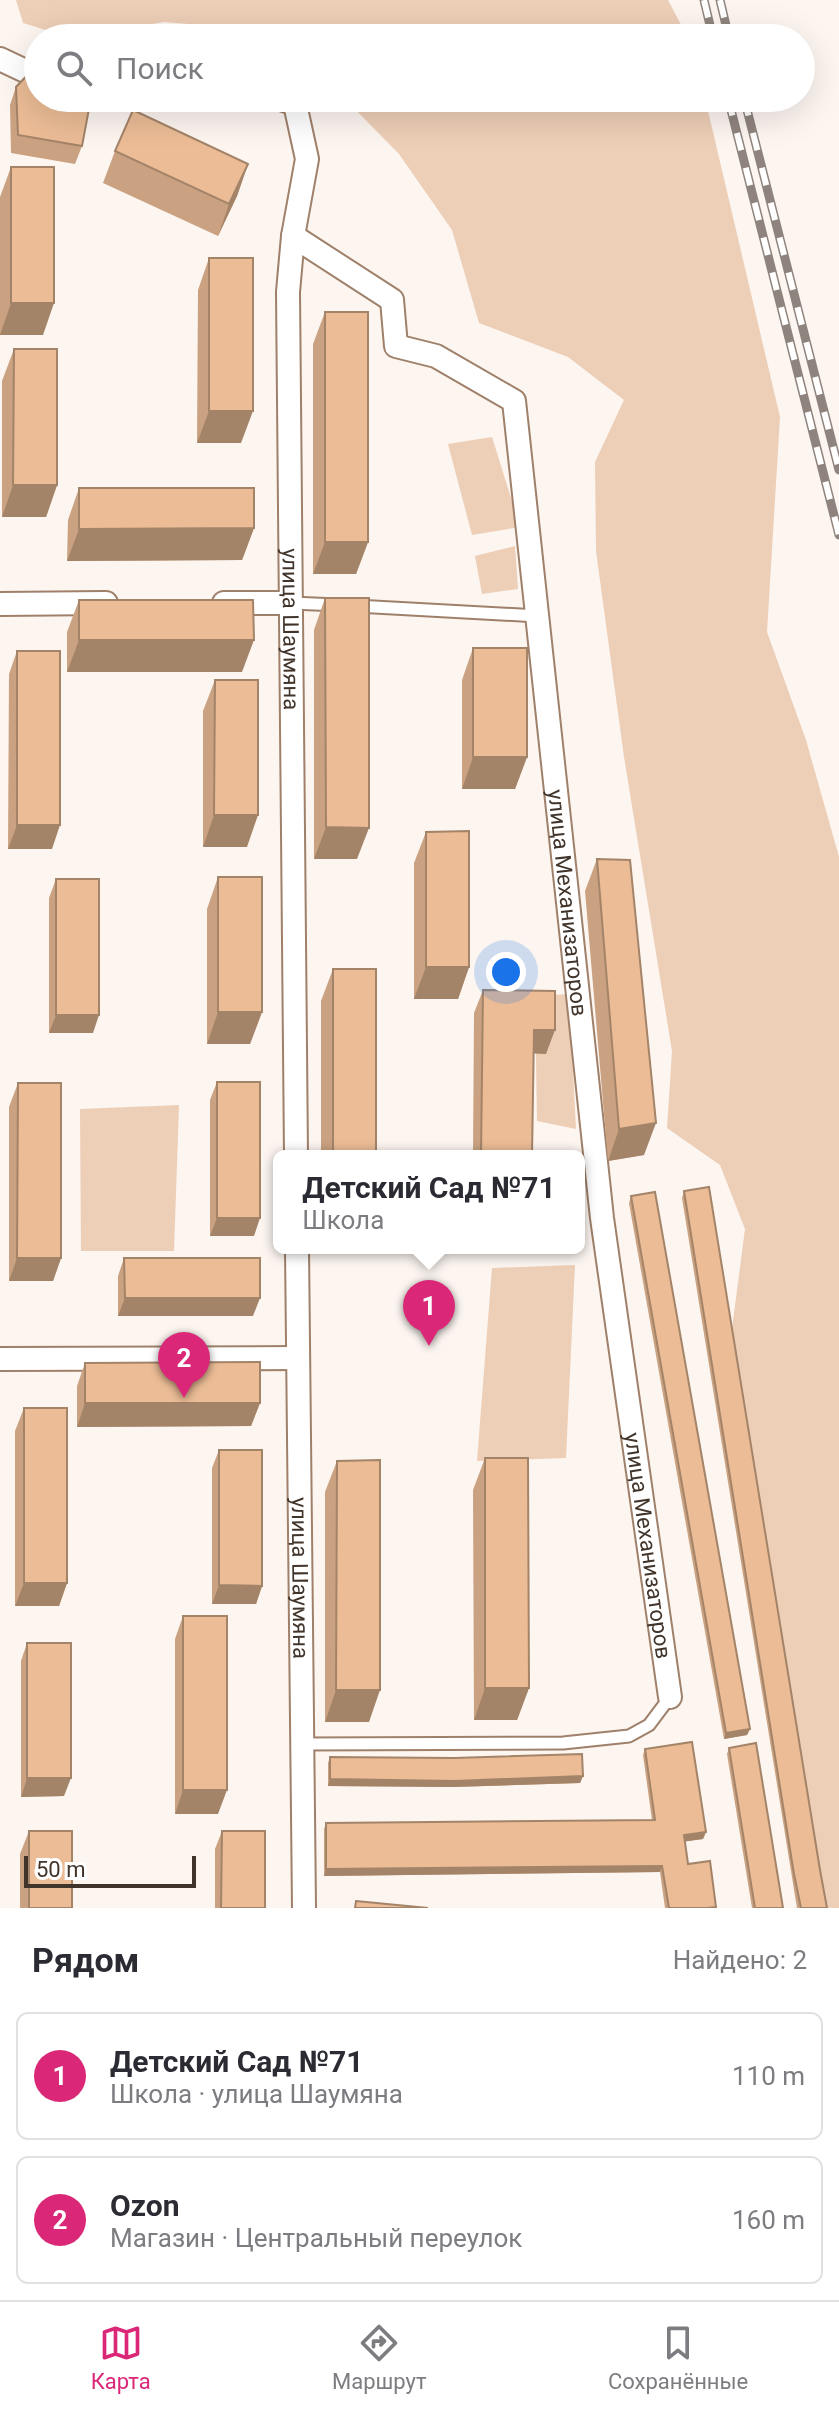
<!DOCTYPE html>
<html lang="ru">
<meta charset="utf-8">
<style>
:root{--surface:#fff;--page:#f2f2f3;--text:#2b2b33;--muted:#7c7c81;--line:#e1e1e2;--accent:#db2777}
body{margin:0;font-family:Roboto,sans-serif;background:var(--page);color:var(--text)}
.scale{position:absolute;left:24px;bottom:20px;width:172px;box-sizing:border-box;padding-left:8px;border:4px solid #41342b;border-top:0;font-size:22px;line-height:28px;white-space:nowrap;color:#41342b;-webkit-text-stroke:6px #fff;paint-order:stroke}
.you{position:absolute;left:506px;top:972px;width:28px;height:28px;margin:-20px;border:6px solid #fff;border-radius:50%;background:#1a73e8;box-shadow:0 0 0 12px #1a73e833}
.badge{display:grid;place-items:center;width:52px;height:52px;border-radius:50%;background:var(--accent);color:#fff;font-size:26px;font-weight:700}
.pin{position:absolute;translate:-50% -66px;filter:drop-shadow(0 2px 4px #0008)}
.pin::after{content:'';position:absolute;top:42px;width:28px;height:24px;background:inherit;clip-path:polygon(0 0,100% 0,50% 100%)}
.popup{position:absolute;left:273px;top:1150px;width:312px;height:104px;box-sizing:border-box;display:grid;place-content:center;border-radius:12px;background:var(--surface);filter:drop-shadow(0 2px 6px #0005);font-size:26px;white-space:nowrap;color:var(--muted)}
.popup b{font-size:30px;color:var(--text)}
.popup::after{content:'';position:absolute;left:50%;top:100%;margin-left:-16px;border:16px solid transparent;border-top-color:var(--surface)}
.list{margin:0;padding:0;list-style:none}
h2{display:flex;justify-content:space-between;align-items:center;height:104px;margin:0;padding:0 32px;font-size:34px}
h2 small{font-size:26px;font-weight:400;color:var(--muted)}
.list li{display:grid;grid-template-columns:52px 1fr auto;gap:24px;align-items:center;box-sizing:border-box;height:128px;margin:0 16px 16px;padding:0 16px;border:2px solid var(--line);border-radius:12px}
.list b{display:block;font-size:30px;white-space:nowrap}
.list p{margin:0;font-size:26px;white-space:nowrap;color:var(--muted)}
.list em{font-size:26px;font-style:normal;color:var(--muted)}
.icon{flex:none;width:44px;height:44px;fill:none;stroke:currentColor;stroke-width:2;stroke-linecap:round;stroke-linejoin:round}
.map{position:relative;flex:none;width:839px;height:1908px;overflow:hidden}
.search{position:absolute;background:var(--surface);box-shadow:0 8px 32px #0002;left:24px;right:24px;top:24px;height:88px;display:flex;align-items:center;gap:20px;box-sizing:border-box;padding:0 28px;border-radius:44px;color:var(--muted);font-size:30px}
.sheet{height:392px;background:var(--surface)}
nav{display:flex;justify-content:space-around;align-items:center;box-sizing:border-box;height:112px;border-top:2px solid var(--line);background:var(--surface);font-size:22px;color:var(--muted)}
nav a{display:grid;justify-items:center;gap:4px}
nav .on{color:var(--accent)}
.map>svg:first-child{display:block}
.green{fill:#edceb7}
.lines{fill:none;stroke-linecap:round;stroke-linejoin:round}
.service-casing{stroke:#9f806a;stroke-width:15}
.minor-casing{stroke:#9f806a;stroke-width:26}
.service{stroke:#fff;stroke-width:11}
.minor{stroke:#fff;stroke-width:22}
.rail-casing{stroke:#8f847d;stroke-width:9}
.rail{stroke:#fff;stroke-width:6;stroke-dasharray:18;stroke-linecap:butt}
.wall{fill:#caa281}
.shaded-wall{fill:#a48469}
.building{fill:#ebbc96;stroke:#a48469;stroke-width:2}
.labels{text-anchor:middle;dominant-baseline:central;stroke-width:6;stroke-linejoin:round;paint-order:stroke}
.street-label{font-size:22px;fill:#41342b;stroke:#fff}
</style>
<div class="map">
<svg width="839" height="1908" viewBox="0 0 839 1908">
<rect width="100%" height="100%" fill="#fcf5f0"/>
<g class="green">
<polygon points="16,0 668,0 688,38 300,38 296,33 164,22 72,38 23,23"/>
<polygon points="344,98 705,98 780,417 767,632 806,740 839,857 839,1908 823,1908 730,1344 745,1229 720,1165 667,1128 672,1051 624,757 596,551 595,462 624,400 568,357 479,323 452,230 399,154"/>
<polygon points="492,437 520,527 472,535 448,444"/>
<polygon points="515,546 518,589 482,594 475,556"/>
<polygon points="569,994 576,1129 537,1121 535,996"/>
<polygon points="179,1105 174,1251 81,1251 80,1109"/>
<polygon points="575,1265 566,1458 477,1461 492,1268"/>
</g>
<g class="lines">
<defs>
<g id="service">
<polyline points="291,603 338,605"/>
<polyline points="356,606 538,616"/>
<polyline points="302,1744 563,1743 629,1736 649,1725 670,1697"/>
</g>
<g id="minor">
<polyline points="0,59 38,77"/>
<path id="s1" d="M 278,98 L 295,104 L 307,159 L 293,236 L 288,292 L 296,1156"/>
<path id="s2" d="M 293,236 L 392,300 L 396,346 L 436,356 L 514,401 L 602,1218 L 670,1697"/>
<polyline points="224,603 291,603"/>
<polyline points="0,604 106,603"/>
<path id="s3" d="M 297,1248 L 304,1908"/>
<polyline points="0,1359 298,1358"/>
</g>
</defs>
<use href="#service" class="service-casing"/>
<use href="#minor" class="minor-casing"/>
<use href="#service" class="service"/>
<use href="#minor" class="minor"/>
<defs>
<g id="rail">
<polyline points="704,0 713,38"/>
<polyline points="720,0 729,38"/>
<polyline points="728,98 839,535"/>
<polyline points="744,98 839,470"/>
</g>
</defs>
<use href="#rail" class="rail-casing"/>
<use href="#rail" class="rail"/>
</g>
<g class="wall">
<polygon points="16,87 82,146 75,164 11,153 10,105"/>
<polygon points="115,151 248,164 237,196 218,236 103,183"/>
<polygon points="11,167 43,335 0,335 0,197"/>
<polygon points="209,258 241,443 197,443 198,290"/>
<polygon points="325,312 368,542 356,574 313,574 313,344"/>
<polygon points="14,349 57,485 46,517 2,517 2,381"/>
<polygon points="79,488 254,528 242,560 67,561 68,520"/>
<polygon points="325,598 357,859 314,859 314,630"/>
<polygon points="79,600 242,672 67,672 67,632"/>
<polygon points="473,648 527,757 515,789 462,789 462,680"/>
<polygon points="17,651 52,849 8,849 9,674"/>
<polygon points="215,680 247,847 203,847 203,711"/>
<polygon points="426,832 469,967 458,999 414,999 414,863"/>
<polygon points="597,859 644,1155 608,1161 585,891"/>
<polygon points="218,877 262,1012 250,1044 207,1044 207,909"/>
<polygon points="56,879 93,1033 49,1033 49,898"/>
<polygon points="333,969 376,1156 321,1156 321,1001"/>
<polygon points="483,990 546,1054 534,1053 532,1156 473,1156 474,1013"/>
<polygon points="217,1082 254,1236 210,1236 210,1100"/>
<polygon points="18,1083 61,1258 53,1281 9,1281 9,1107"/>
<polygon points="684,1191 820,1870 827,1908 797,1908 682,1198"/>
<polygon points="631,1196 750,1729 747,1735 724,1739 629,1203"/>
<polygon points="124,1258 253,1316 118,1316 118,1276"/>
<polygon points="85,1363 260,1403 251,1426 77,1427 77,1386"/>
<polygon points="24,1408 67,1583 59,1606 15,1606 15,1431"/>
<polygon points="219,1450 262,1586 256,1604 212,1604 212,1468"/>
<polygon points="485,1458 529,1688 517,1720 474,1720 473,1490"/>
<polygon points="337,1461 369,1722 325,1722 325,1492"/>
<polygon points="183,1616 218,1814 175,1814 175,1639"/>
<polygon points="27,1643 64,1796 21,1797 21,1661"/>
<polygon points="729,1748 783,1908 752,1908 727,1754"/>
<polygon points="645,1749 706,1832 703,1839 685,1841 688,1864 716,1907 716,1908 665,1908 660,1872 324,1876 324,1829 326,1823 652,1820 643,1755"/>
<polygon points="330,1757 583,1776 580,1783 452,1787 328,1786 328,1763"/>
<polygon points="29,1831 72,1908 20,1908 20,1854"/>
<polygon points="222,1831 265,1908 215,1908 215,1849"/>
</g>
<g class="shaded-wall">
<polygon points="248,164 237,196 218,236 229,204"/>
<polygon points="11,303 54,303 43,335 0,335"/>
<polygon points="209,411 253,411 241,443 197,443"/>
<polygon points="13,485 57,485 46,517 2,517"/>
<polygon points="254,528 242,560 67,561 79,529"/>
<polygon points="325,542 368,542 356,574 313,574"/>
<polygon points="79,640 254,640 242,672 67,672"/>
<polygon points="473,757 527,757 515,789 462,789"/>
<polygon points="214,815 258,815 247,847 203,847"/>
<polygon points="17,825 60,825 52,849 8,849"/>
<polygon points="326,827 369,828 357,859 314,859"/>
<polygon points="426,967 469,967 458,999 414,999"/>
<polygon points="218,1012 262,1012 250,1044 207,1044"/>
<polygon points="56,1015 99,1015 93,1033 49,1033"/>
<polygon points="534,1030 555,1030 546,1054 525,1053"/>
<polygon points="656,1123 644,1155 608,1161 619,1129"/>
<polygon points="217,1218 260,1218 254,1236 210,1236"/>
<polygon points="17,1258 61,1258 53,1281 9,1281"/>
<polygon points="125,1298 260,1298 253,1316 118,1316"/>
<polygon points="85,1403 260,1403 251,1426 77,1427"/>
<polygon points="24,1583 67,1583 59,1606 15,1606"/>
<polygon points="219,1585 262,1586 256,1604 212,1604"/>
<polygon points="485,1688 529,1688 517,1720 474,1720"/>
<polygon points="336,1690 380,1690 369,1722 325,1722"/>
<polygon points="750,1729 747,1735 724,1739 726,1733"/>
<polygon points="583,1776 580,1783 452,1787 328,1786 330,1779"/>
<polygon points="27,1778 71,1778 64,1796 21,1797"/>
<polygon points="183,1790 227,1790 218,1814 175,1814"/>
<polygon points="706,1832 703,1839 682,1842 684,1835"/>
<polygon points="662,1866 660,1872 324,1876 326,1869"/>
</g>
<g class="building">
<polygon points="34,68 38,70 38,98 91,98 82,146 18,135 16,87"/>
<polygon points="133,110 248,164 229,204 115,151"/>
<rect x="11" y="167" width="43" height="136"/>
<rect x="209" y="258" width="44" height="153"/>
<rect x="325" y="312" width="43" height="230"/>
<polygon points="14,349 57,349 57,485 13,485"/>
<polygon points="79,488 254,488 254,528 79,529"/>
<polygon points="325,598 369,598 369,828 326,827"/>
<polygon points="79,600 253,600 254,640 79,640"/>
<rect x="473" y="648" width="54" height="109"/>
<rect x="17" y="651" width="43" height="174"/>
<polygon points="215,680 258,680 258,815 214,815"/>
<polygon points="469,831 469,967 426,967 426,832"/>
<polygon points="597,859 630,860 656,1123 619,1129"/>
<rect x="218" y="877" width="44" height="135"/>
<rect x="56" y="879" width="43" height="136"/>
<rect x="333" y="969" width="43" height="187"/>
<polygon points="483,990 555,991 555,1030 534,1030 532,1156 481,1156"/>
<rect x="217" y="1082" width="43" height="136"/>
<polygon points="18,1083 61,1083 61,1258 17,1258"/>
<polygon points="709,1187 820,1870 827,1908 801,1908 794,1874 684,1191"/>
<polygon points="655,1192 750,1729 726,1733 631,1196"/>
<polygon points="124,1258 260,1258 260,1298 125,1298"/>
<polygon points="260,1362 260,1403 85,1403 85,1363"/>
<rect x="24" y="1408" width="43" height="175"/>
<polygon points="219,1450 262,1450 262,1586 219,1585"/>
<polygon points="485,1458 528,1458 529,1688 485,1688"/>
<polygon points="380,1460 380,1690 336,1690 337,1461"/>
<rect x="183" y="1616" width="44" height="174"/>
<rect x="27" y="1643" width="44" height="135"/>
<polygon points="692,1742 706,1832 684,1835 688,1864 710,1861 716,1907 707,1908 669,1908 662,1866 326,1869 326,1823 655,1820 645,1749"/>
<polygon points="756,1743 783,1908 755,1908 729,1748"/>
<polygon points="582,1754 583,1776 454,1781 330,1779 330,1757 454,1758"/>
<rect x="29" y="1831" width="43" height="77"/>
<polygon points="222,1831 265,1831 265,1908 221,1908"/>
<polygon points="356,1901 428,1908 355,1908"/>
</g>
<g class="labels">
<g class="street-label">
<text stroke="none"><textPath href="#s1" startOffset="546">улица Шаумяна</textPath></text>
<text stroke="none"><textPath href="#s2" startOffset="800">улица Механизаторов</textPath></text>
<text stroke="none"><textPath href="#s2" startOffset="1448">улица Механизаторов</textPath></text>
<text stroke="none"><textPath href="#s3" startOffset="330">улица Шаумяна</textPath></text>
</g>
</g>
</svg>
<div class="scale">50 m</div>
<div class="you"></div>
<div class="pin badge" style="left:429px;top:1346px">1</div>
<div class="popup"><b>Детский Сад №71</b>Школа</div>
<div class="pin badge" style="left:184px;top:1398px">2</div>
<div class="search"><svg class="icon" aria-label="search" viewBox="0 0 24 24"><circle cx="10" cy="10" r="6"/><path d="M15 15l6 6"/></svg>Поиск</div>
</div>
<section class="sheet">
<h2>Рядом<small>Найдено: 2</small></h2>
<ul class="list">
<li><span class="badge">1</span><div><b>Детский Сад №71</b><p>Школа · улица Шаумяна</p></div><em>110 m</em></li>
<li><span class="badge">2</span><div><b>Ozon</b><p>Магазин · Центральный переулок</p></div><em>160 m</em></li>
</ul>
</section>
<nav>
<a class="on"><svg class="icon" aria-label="map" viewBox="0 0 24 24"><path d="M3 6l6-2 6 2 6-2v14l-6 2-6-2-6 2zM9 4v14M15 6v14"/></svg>Карта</a>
<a><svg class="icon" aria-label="directions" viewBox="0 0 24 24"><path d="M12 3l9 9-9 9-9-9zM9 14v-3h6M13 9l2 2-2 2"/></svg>Маршрут</a>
<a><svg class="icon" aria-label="saved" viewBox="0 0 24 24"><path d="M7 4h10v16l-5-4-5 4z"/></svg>Сохранённые</a>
</nav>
